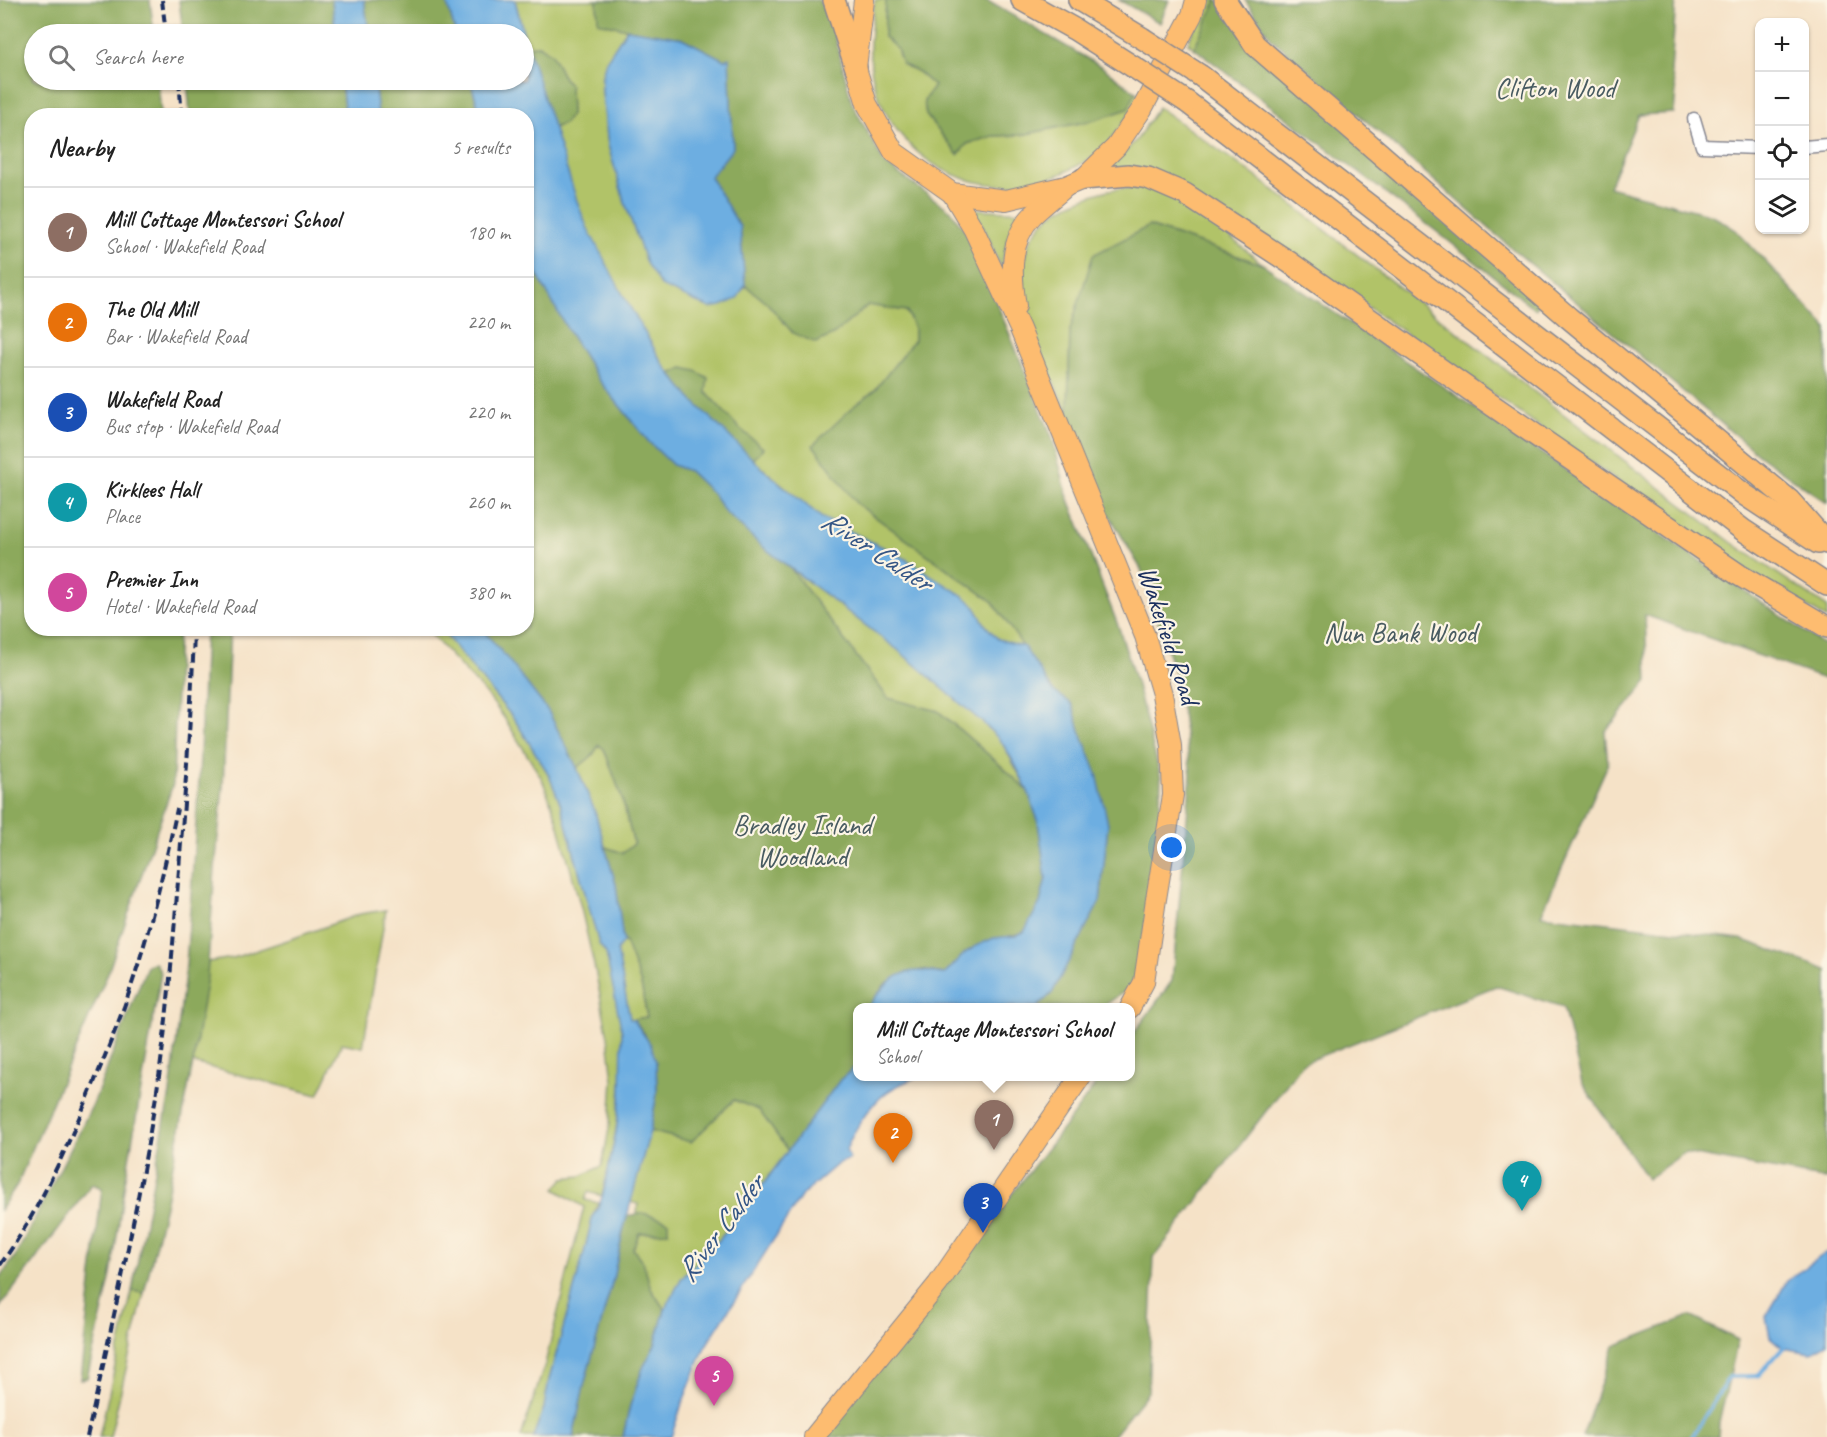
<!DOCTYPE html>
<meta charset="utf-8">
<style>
:root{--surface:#fff;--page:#f2f2f2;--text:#222;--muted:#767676;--line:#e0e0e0;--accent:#ea580c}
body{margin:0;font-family:Caveat,sans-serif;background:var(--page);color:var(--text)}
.controls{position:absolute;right:18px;top:18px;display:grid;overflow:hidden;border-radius:12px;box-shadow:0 2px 4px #0004}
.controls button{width:54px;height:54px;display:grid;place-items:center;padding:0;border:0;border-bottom:2px solid var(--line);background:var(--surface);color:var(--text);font:30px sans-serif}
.you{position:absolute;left:1172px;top:848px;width:21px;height:21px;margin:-15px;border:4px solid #fff;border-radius:50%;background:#1a73e8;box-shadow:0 0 0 9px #1a73e833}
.badge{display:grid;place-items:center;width:39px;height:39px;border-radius:50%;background:var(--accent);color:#fff;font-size:20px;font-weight:700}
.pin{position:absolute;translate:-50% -50px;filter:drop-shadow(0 2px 3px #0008)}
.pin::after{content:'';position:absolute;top:32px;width:21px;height:18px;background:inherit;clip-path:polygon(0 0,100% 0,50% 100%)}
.popup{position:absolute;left:853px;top:1003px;width:282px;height:78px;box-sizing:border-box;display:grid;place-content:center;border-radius:12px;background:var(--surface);filter:drop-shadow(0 2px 4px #0005);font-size:20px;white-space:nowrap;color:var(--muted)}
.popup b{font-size:22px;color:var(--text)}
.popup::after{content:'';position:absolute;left:50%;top:100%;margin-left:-12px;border:12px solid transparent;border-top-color:var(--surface)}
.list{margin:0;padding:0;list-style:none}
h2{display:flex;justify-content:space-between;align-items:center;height:78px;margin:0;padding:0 24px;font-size:26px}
h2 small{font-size:20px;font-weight:400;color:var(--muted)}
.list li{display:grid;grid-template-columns:39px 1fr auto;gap:18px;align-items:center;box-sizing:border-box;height:90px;padding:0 24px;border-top:2px solid var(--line)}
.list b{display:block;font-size:22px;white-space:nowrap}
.list p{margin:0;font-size:20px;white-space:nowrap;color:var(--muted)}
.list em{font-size:20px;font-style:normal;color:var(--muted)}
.icon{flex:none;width:33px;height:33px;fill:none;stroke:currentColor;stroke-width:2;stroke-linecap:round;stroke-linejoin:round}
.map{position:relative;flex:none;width:1827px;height:1437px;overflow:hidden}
.search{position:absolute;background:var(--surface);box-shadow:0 2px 4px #0004;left:24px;top:24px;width:510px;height:66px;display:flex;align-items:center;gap:15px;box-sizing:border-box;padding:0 21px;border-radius:33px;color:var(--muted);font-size:22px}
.panel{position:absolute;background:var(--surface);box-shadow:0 2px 4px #0004;left:24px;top:108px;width:510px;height:528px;border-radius:24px}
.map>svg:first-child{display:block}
.green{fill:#b1c367;stroke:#667962;stroke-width:1.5}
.forest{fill:#8ca95c;stroke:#546c5d;stroke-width:1.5}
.water{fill:#6daee1;stroke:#446ea0;stroke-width:1.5}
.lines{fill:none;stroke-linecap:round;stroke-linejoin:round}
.stream{stroke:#6daee1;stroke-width:4}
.minor-casing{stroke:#888892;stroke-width:15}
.trunk-casing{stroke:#888892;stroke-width:22}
.motorway-casing{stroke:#888892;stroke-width:24}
.minor{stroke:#fff;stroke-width:12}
.trunk{stroke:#fdbc6f;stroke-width:20}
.motorway{stroke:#fdbc6f;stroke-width:21}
.rail{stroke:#1b2f5e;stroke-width:4;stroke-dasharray:9 4.5;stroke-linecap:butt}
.motorway-bridge-casing{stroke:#888892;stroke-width:24;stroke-linecap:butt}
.motorway-bridge{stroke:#fdbc6f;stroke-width:21}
.labels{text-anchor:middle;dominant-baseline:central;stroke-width:4.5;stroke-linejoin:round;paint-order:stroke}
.park-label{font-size:28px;fill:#485b61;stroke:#fcf5e5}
.street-label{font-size:28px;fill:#1b2f5e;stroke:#fcf5e5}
.water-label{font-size:30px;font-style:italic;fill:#345585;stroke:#fcf5e5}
</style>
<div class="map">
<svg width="1827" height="1437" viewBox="0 0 1827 1437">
<rect width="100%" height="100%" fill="#fcf5e5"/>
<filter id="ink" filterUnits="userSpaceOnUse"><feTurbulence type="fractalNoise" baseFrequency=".0167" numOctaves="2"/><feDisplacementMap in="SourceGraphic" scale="12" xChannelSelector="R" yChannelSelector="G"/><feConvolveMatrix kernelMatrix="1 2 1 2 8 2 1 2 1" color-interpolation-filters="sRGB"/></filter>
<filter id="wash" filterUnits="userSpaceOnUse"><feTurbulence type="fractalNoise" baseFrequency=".008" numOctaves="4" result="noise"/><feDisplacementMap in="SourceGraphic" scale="24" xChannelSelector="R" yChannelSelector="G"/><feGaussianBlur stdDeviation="1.35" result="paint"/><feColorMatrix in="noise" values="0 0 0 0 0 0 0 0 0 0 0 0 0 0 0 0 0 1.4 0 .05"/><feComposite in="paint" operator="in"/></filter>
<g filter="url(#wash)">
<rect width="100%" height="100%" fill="#f5e2c7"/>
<g class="green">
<path d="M 515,0 L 597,0 L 598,22 L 627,29 L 606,61 L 602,76 L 602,92 L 608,145 L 624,200 L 646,263 L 661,286 L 710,308 L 745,288 L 745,285 L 767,303 L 793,333 L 833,335 L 868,305 L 906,311 L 914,328 L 914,340 L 875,390 L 854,406 L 856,503 L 993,602 L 1024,647 L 998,639 L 986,626 L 973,604 L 901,556 L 822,518 L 753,460 L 763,448 L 738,427 L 683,368 L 671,374 L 663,364 C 637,319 610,275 587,228 C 572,196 564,161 553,128 L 563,124 L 571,115 L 570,86 L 562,75 L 552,54 L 539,45 L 527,46 Z"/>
<path d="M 875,0 L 886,0 L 884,37 L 897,49 L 902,64 L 918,72 L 934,86 L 924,101 L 926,115 L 957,154 L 967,144 L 993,136 L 1021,135 L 1095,120 L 1128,109 L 1136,92 L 1142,97 C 1133,110 1124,122 1115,134 C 1112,139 1108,145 1104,149 C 1096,157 1083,163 1073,168 C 1003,206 918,179 883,107 C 865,72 869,37 875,0 Z"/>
<polygon points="1206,0 1217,0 1194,48 1188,43"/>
<polygon points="1158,107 1258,178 1545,400 1731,542 1827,607 1827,619 1743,568 1293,255 1111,167 1138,138"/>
<path d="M 1131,185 L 1147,187 L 1181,200 L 1219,225 L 1230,237 L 1264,265 L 1149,226 L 1070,330 L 1068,414 C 1040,350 980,243 1072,203 C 1091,195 1108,188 1129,188 Z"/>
<polygon points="973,209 1023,212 1007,240 1001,268 985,230"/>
<polygon points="791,569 898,650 982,722 1001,741 1028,791 998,763 938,711 888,699"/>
<path d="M 426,629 L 441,629 L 515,720 L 548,773 L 561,805 L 599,944 L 606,953 C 612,978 619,1004 622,1030 C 623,1042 622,1055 622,1067 C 621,1111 613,1153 602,1196 L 588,1192 L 585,1200 L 599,1203 L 593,1215 L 584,1253 L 549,1380 L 544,1408 L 533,1437 L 521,1437 L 545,1364 L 584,1207 L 555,1189 L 564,1178 L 581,1176 L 602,1166 L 610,1123 L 613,1080 L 608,1037 L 596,974 L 581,908 L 557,819 L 542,779 L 505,719 L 488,696 Z"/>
<polygon points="599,745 604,749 621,795 634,844 623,853 605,847 595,812 577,768 592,756"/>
<polygon points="386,910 363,1047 342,1043 318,1095 193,1063 208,962 233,958 294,938 360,914"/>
<polygon points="625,941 641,984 647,1017 630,1020 617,950 619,946"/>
<polygon points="734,1100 759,1110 788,1151 720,1239 681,1279 665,1310 651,1289 643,1262 633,1249 639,1233 668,1232 643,1213 637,1214 638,1204 630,1202 650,1131 691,1142"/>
<polygon points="132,1291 144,1293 110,1437 99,1437"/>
</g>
<g class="forest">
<polygon points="0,0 150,0 154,34 34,34 34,80 158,80 161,115 32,116 32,628 178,629 173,784 108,973 17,1185 0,1210"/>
<polygon points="179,0 332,0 336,34 183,34"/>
<polygon points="364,0 446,0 456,34 369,34"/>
<polygon points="597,0 819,0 832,25 852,103 884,163 951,211 969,236 1052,437 1067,494 1119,628 1137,685 1161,778 1159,834 1139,969 1131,987 1102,1007 1037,1007 1052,993 1100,901 1108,824 1072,704 1053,691 993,602 856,503 813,445 854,406 875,390 914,340 914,328 907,311 868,305 833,335 816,343 793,333 767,303 745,285 740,227 710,177 733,148 729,59 724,60 682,38 627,29 598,22"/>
<polygon points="886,0 986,0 1102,67 1136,92 1128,109 1095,120 1021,135 993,136 967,144 958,155 926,115 924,101 934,86 918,72 902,64 897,49 884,37"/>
<polygon points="1119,0 1169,0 1160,23"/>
<polygon points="1217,0 1541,303 1535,309 1436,231 1194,48"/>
<polygon points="1245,0 1676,0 1671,72 1676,91 1674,113 1639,115 1609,187 1712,215 1736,230 1827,328 1827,503 1759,455 1508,245 1271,38"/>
<polygon points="538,45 552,54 562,75 570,86 571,115 563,124 553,128 527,46"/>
<polygon points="187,80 341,80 345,115 190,115"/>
<polygon points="374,80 470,80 481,115 378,115"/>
<polygon points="1149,226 1264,265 1827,647 1827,680 1645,615 1648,681 1605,732 1608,764 1541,915 1741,939 1827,970 1827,1179 1684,1153 1647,1179 1582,1083 1563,1007 1496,986 1303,1063 1154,1257 1148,1392 1112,1437 822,1437 1065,1126 1101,1077 1130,1076 1131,1037 1172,981 1191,774 1177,680 1141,569 1087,477 1068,414 1070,330 1093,255"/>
<polygon points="527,256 569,332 599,380 627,415 649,442 673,465 689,471 712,493 725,512 762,546 791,569 888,698 938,711 998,763 1028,791 1038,821 1046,878 1040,903 1024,932 976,946 965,953 945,974 921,970 886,983 868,1007 858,1008 857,1065 840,1080 788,1151 759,1110 734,1100 691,1142 650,1131 657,1093 656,1062 644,1033 633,1019 647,1017 641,984 625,942 623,942 616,885 605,847 623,853 634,844 621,795 604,749 599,745 592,756 577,768 548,711 510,662 482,629 526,628"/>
<polygon points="683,368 696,371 708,378 706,392 738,427 763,448 753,460 690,398 671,374"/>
<polygon points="205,629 230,629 223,787 215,869 207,977 193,1063 165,1206 144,1293 132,1291 170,1093 186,965 199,779"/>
<polygon points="155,962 161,973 124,1189 111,1275 87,1378 80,1379 102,1188 92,1184 0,1307 0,1278 16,1255 93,1104 147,966"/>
<polygon points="643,1213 668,1221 668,1232 639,1233 633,1249 643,1262 651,1289 665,1310 655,1345 643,1368 630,1406 623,1437 573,1437 584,1385 613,1279 626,1216"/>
<polygon points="1690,1316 1738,1340 1719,1423 1718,1437 1582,1437 1614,1346"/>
</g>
<g class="water">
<polygon points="332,0 364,0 369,34 336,34"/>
<path d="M 446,0 L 515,0 L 524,36 L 578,204 L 587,227 L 623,295 L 663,364 L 690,398 L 764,470 L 822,518 L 901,556 L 962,595 L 973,604 L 986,626 L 998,639 L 1024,647 L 1053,691 L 1072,704 L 1080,731 L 1097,774 L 1108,824 L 1100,901 L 1052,993 L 1037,1007 L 868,1007 C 882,988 894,970 921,971 C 929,971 937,974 945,974 L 965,953 L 976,946 L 994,938 L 1015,936 L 1024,932 L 1040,903 L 1046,878 L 1038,821 L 1028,791 L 1015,764 L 1001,741 L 982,722 L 898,650 L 762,546 L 725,512 L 712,493 L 689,471 L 673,465 L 649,442 L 599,380 L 569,332 L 527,256 L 526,116 L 481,115 L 470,80 L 524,80 L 524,34 L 456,34 Z"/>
<polygon points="627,29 682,38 724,60 729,58 733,148 710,177 740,227 745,285 737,299 721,306 710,308 661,286 646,263 624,200 608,145 602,92 602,76 606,61"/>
<polygon points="341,80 374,80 378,115 345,115"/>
<polygon points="441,629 482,629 510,662 548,711 577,768 595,812 616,885 623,942 617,950 630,1019 633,1019 651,1045 656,1062 657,1093 650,1131 623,1231 613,1279 584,1385 573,1437 533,1437 544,1408 549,1380 584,1253 593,1215 598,1209 603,1194 616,1132 621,1094 622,1032 606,953 599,944 561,805 548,773 515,720"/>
<path d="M 857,1065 L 858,1076 L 916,1077 C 909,1081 902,1083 895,1087 C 873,1099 855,1127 846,1150 L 850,1159 L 839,1163 L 802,1195 L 705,1347 L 682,1404 L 671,1437 L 623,1437 L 630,1406 L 643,1368 L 655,1345 L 665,1310 L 681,1279 L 720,1239 L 753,1198 L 840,1080 Z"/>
<polygon points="1827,1252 1827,1344 1811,1353 1783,1348 1770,1337 1766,1317 1787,1281"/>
</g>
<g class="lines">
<polyline class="stream" points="1692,1437 1729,1377 1758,1376 1783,1348"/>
</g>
</g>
<g filter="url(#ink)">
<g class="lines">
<defs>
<g id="minor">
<polyline points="1694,119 1702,146 1760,148"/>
<polyline points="1804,147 1827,145"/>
</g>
<g id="trunk">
<polyline points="864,0 856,68 867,104 894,152 952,193 1006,200 1066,186 1083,179 1116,147 1142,109 1192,15 1196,0"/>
<polyline points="952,193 974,230 1020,329 1145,636 1162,694 1171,745 1173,795 1156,899 1144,982 1130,1008"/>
<path d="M 1016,306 C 1011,275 1009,240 1032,216 C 1042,206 1054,197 1065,187"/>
<polyline points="814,1437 938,1284 1081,1076"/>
</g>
<g id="motorway">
<polyline points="834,0 856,68"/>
<polyline points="1022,0 1074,29 1132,66"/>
<polyline points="1079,0 1142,38"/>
<polyline points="1225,0 1255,45 1569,318 1789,500 1827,543"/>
<polyline points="1201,76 1745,495 1818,543"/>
<polyline points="1187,102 1743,530 1827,585"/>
<polyline points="1083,179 1129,175 1148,178 1185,194 1289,262 1470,390 1739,575 1827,627"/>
</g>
</defs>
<use href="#minor" class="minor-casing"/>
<use href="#trunk" class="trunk-casing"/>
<use href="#motorway" class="motorway-casing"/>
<use href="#minor" class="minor"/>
<use href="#trunk" class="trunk"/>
<use href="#motorway" class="motorway"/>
<g class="rail">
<polyline points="162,0 166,34"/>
<polyline points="179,80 182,116"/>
<path d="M 0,1265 C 31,1223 55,1173 76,1125 C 93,1086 109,1047 124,1007 C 147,943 163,875 177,809"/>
<path d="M 87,1437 C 113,1322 138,1207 157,1090 C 168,1017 173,943 179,869 C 185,789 192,709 194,628"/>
</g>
<defs>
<g id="motorway-bridge">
<polyline points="1142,38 1201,76"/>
<polyline points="1132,66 1187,102"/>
</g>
</defs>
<use href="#motorway-bridge" class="motorway-bridge-casing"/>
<use href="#motorway-bridge" class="motorway-bridge"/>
</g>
</g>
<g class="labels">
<g class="park-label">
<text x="1555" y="87">Clifton Wood</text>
<text x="1400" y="632">Nun Bank Wood</text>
<text x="802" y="824">Bradley Island<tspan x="802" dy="32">Woodland</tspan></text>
</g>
<g class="street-label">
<text transform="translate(1169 635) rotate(72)">Wakefield Road</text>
</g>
<g class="water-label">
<text transform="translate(877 550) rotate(33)">River Calder</text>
<text transform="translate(720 1228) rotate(-53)">River Calder</text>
</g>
</g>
</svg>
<div class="controls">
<button>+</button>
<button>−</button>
<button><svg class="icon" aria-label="locate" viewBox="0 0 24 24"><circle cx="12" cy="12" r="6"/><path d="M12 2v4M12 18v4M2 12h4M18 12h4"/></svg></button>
<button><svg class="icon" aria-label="layers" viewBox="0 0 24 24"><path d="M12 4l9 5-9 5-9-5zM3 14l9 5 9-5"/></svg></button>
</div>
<div class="you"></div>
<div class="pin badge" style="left:994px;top:1150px;background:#8d6e63">1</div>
<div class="popup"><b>Mill Cottage Montessori School</b>School</div>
<div class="pin badge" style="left:893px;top:1163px;background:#e8710a">2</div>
<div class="pin badge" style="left:983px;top:1233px;background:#1a4fb4">3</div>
<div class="pin badge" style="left:1522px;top:1211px;background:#0f9aa8">4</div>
<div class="pin badge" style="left:714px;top:1406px;background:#d1479c">5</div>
<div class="search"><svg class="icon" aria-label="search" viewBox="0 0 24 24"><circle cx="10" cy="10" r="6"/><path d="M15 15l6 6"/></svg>Search here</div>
<section class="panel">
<h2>Nearby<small>5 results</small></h2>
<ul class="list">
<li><span class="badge" style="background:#8d6e63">1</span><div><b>Mill Cottage Montessori School</b><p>School · Wakefield Road</p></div><em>180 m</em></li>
<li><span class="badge" style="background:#e8710a">2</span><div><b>The Old Mill</b><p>Bar · Wakefield Road</p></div><em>220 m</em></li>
<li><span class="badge" style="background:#1a4fb4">3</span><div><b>Wakefield Road</b><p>Bus stop · Wakefield Road</p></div><em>220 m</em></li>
<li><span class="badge" style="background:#0f9aa8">4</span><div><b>Kirklees Hall</b><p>Place</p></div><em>260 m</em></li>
<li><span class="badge" style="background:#d1479c">5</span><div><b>Premier Inn</b><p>Hotel · Wakefield Road</p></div><em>380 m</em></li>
</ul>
</section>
</div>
